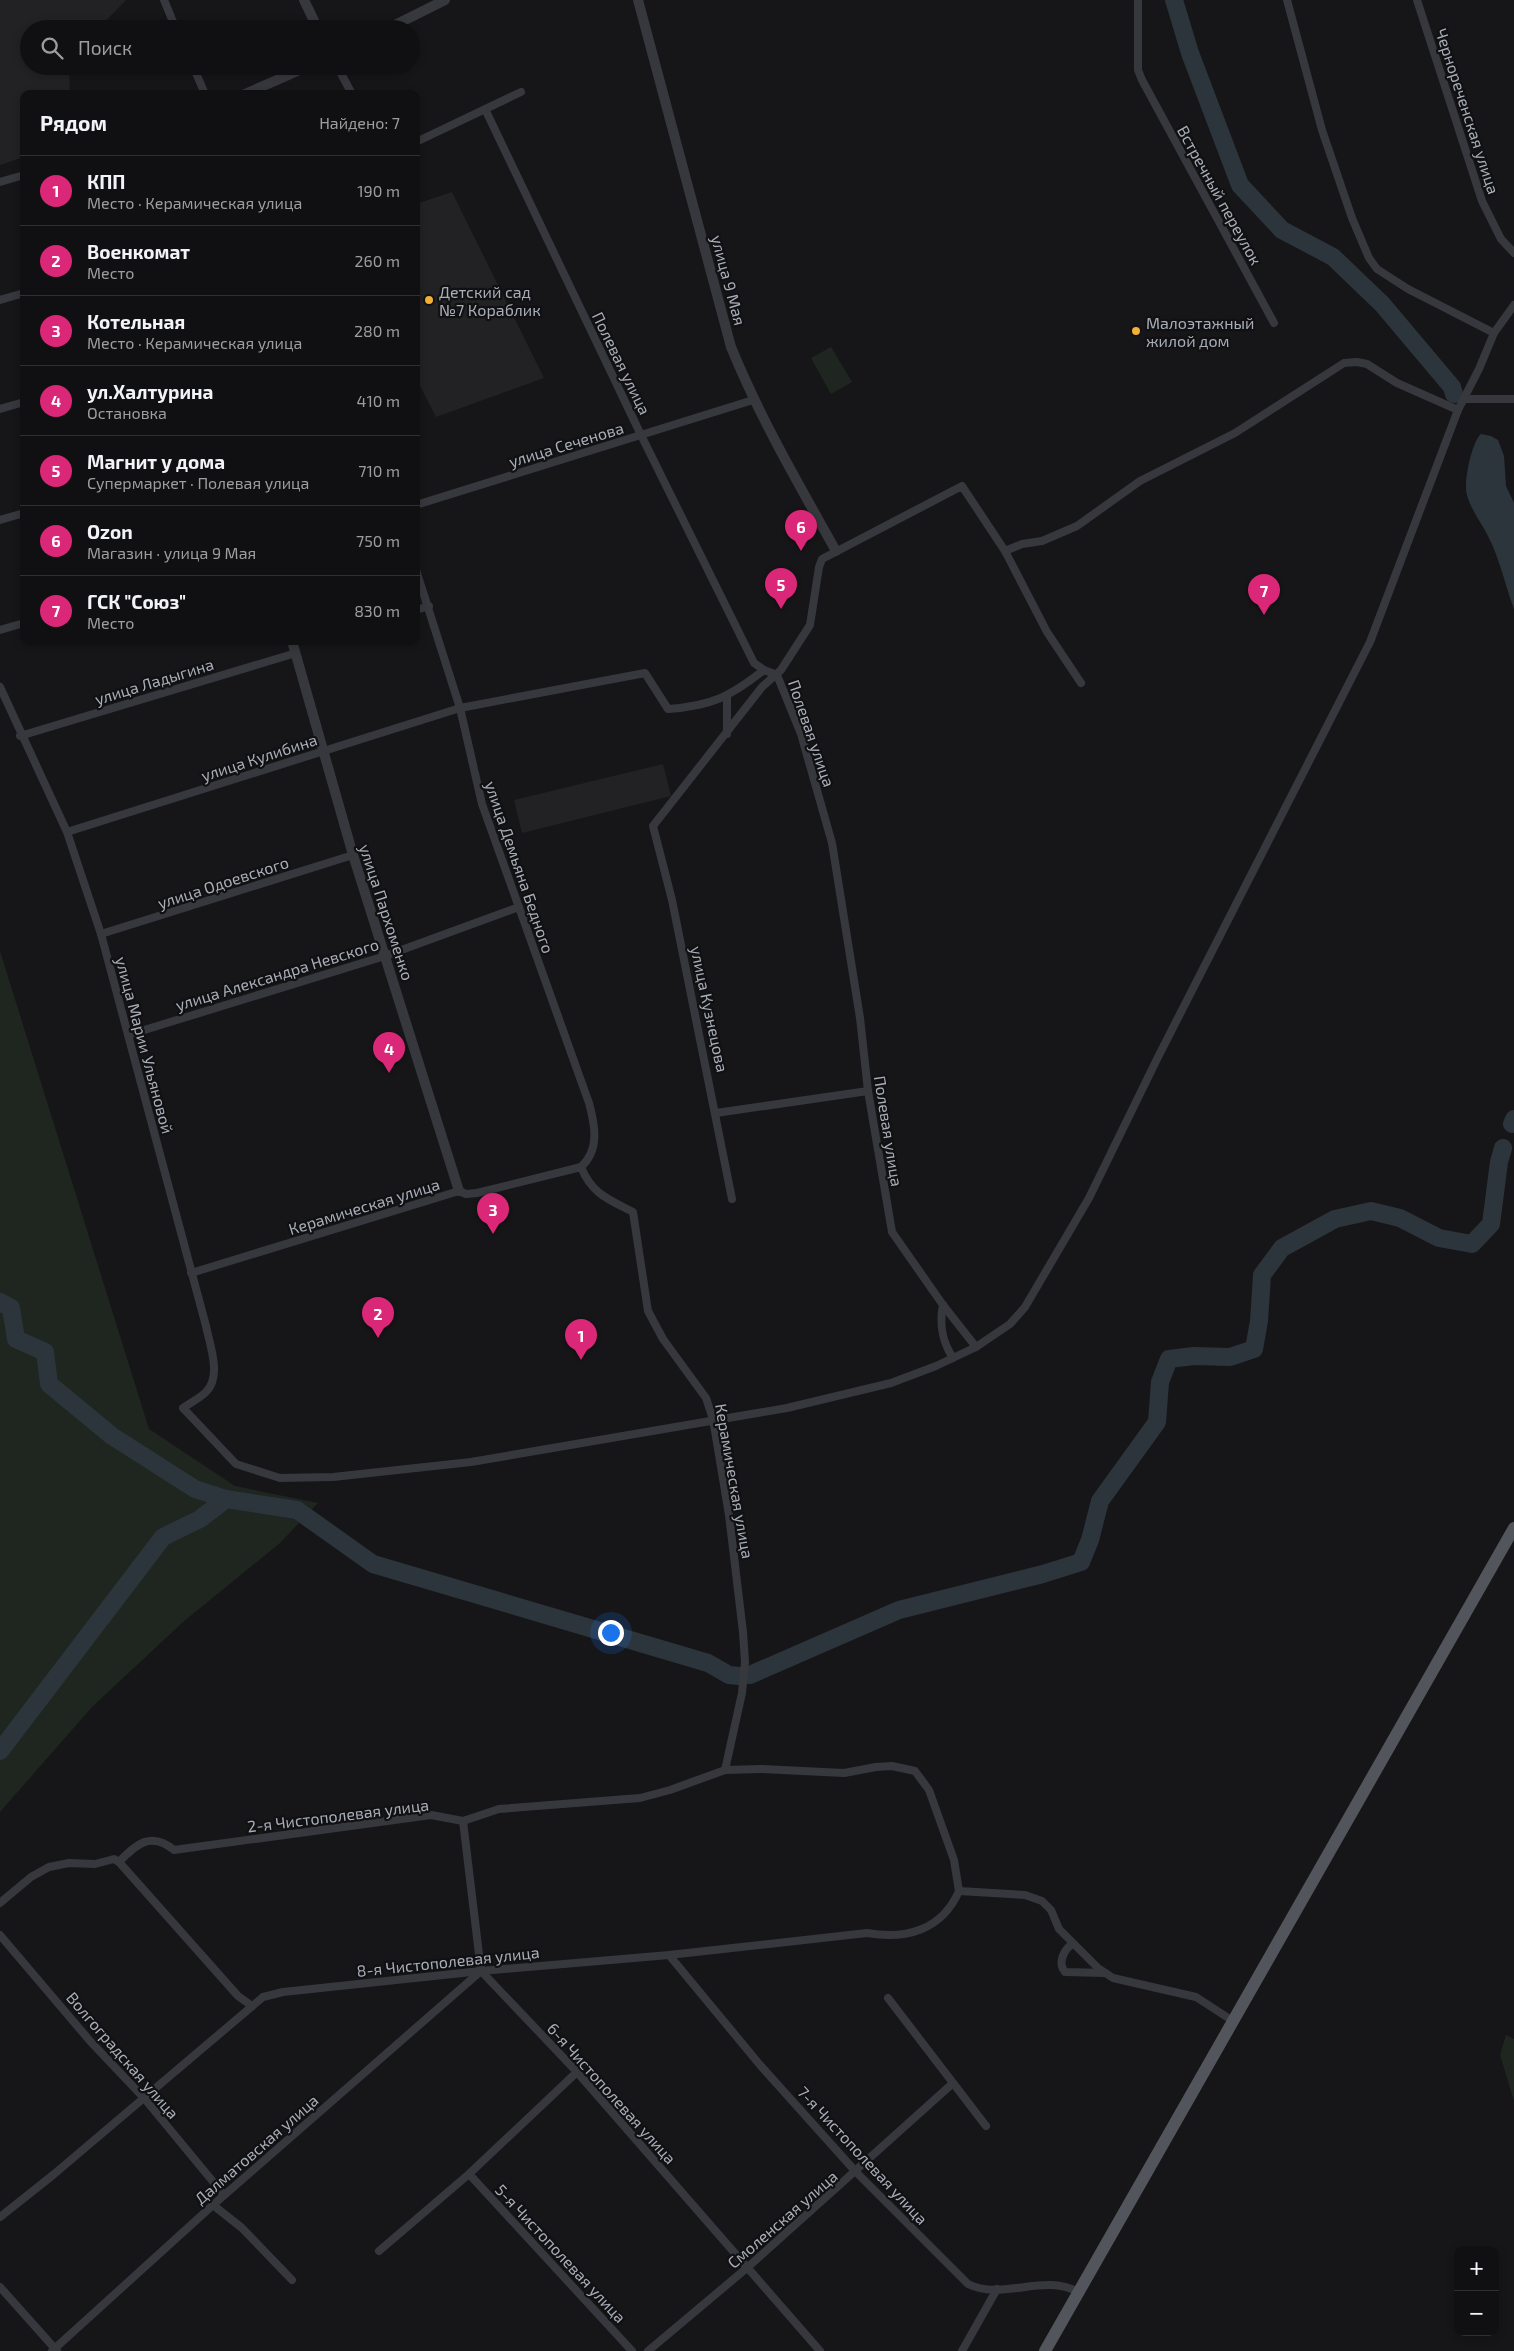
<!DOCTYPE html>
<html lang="ru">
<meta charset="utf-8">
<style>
:root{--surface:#101012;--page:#19191b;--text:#f1f3f6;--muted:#9c9d9f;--line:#303032;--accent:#db2777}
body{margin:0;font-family:"Exo 2",sans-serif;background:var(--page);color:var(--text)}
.controls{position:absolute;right:15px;bottom:15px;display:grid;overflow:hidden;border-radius:10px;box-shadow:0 2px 8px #0003}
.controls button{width:45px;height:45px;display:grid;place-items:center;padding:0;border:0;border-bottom:1px solid var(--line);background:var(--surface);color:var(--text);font:25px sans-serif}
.you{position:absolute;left:610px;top:1632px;width:18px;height:18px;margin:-12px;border:4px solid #fff;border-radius:50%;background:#1a73e8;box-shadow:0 0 0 8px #1a73e833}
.badge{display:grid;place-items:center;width:32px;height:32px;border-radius:50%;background:var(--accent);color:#fff;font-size:16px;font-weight:700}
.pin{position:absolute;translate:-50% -41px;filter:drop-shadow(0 1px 2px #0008)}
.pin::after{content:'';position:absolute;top:26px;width:18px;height:15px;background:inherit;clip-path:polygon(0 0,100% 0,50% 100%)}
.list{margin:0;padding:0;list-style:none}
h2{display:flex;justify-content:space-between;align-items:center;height:65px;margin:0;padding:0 20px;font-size:21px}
h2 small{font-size:16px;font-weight:400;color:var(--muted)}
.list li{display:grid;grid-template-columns:32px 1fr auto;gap:15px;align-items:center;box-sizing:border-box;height:70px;padding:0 20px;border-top:1px solid var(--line)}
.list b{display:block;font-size:19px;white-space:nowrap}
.list p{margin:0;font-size:16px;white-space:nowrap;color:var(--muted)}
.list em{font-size:16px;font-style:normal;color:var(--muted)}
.icon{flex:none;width:28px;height:28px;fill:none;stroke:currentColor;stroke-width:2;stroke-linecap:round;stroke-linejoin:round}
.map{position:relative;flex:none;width:1514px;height:2351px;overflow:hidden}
.search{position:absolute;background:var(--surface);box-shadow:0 2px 8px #0003;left:20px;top:20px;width:400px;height:55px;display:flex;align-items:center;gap:12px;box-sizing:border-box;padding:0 18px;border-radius:28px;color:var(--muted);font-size:19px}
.panel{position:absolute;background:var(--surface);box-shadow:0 2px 8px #0003;left:20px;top:90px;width:400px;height:555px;border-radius:10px}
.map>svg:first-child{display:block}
.built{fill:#222225}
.green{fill:#1e261f}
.water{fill:#2c353c}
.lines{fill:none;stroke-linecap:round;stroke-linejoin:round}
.river{stroke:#2c353c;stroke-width:18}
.minor{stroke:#37383d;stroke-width:8}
.tertiary{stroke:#37383d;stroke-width:10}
.primary{stroke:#53555c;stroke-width:12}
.poi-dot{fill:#f2b134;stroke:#111113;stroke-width:2}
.labels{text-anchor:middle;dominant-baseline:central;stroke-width:4.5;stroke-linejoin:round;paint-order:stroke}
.street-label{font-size:16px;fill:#a8adb8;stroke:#111113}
.poi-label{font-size:16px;fill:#a8adb8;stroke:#111113;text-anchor:start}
</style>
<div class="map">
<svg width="1514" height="2351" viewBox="0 0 1514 2351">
<rect width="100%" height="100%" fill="#161618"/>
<g class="built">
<polygon points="0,0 126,0 98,29 29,29 29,66 72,66 69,71 70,94 24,94 24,157 0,165"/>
<polygon points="452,192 544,378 436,417 416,378 416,204"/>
<polygon points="663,764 671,796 522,833 514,800"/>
</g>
<g class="green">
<polygon points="831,347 852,382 831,394 811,358"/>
<polygon points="0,951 149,1429 235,1486 318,1503 280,1543 183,1622 92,1707 0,1812"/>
<polygon points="1506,2035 1514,2039 1514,2101 1500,2055"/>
</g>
<path class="water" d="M 1481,434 L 1491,436 L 1498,440 L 1504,456 L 1506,486 L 1514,503 L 1514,609 C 1505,585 1500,559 1488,536 C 1481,522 1471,510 1467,495 C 1463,483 1472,441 1481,434 Z"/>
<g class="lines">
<g class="river">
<polyline points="1174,0 1190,53 1240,185 1282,230 1333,257 1382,304 1452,387 1454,394"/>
<polyline points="1512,1124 1514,1119"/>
<polyline points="0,1302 11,1308 16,1339 45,1352 49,1384 112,1436 195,1489 226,1499 297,1510 373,1564 708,1663 729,1675 739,1676"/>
<polyline points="750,1675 899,1610 1043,1574 1081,1562 1090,1540 1100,1501 1157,1422 1160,1382 1169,1359 1194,1356 1230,1357 1254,1349 1259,1321 1262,1275 1282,1248 1335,1219 1371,1211 1400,1218 1439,1238 1472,1244 1491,1224 1499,1162 1503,1148"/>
<polyline points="0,1751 163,1537 200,1519 226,1499"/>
</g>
<g class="minor">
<polyline points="164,0 176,29"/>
<polyline points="1138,0 1138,70 1142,80 1274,323"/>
<polyline points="1287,0 1322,130 1352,218 1369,258 1377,269 1408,289 1494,333"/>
<polyline points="1417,0 1482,201 1501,239 1514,253"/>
<polyline points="193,66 205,94"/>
<polyline points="337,66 352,94"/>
<polyline points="485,109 641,435 754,663 764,670 777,675 801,734 832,843 860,1018 868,1091 892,1232 943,1305 976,1347"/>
<polyline points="416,142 521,92"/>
<polyline points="0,182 24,175"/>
<polyline points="0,300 24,293"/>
<polyline points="1464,399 1514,399"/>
<polyline points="0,409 24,402"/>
<polyline points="416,505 753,400"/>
<polyline points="0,520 24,513"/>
<polyline points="1005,551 1022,544 1042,541 1077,526 1140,481 1235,433 1344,363 1357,362 1367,364 1397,383 1458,410"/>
<path d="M 416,570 L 460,708 L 482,804 L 589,1103 C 595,1125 600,1150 581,1167"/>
<polyline points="416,610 429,606"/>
<polyline points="0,630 24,623"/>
<path d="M 0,687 L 67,832 L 101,934 L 206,1326 C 210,1346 222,1376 206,1392 C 200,1398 190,1403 183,1408 L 236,1464 L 280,1478 L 333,1477 L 471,1462 L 787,1408 L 891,1383 L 936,1366 L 976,1347 L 1010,1324 L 1025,1307 L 1089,1198 L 1158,1057 L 1370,642 L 1458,410 L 1479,369 L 1494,333 L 1514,305"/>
<polyline points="727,734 727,697"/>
<polyline points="20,736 296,653"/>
<path d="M 67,832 L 460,708 L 645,673 L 668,709 C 711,706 730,697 764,670"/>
<polyline points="101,934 353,855"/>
<polyline points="128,1035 385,956 519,907"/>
<polyline points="716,1113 868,1091"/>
<polyline points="732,1199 672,900 653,826 762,687 781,670 810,625 819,567 822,559 962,486 1005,551 1047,632 1081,683"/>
<path d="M 191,1273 L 459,1191 L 466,1194 L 477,1193 L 581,1167 C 592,1194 608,1199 633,1212 L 648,1311 L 663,1339 L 706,1398 L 713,1419 L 729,1515 L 743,1632 L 745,1662 L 742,1693 L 725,1770"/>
<path d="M 943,1305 C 939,1325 942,1341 953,1358"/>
<polyline points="463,1821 481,1971 577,2072 820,2351"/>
<path d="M 119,1862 C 136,1844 151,1831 174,1850 L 431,1815 L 463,1821 L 499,1809 L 640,1798 L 670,1790 L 725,1770 L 762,1769 L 844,1773 L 876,1767 L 892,1766 L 915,1771 L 929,1790 L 954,1860 L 959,1891"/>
<polyline points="959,1891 1025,1895 1042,1901 1051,1910 1059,1929 1098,1968 1113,1978 1196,1997 1233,2021"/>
<polyline points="0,1903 31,1877 49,1867 69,1863 95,1864 114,1859 119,1862 238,1996 252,2006"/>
<polyline points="0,1935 90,2041 144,2098 224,2195"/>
<path d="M 1072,1944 C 1064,1950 1057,1963 1065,1972 L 1105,1973"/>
<path d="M 669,1955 L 760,2065 L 856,2172 L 968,2284 C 1002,2301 1044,2273 1078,2292"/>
<polyline points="888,1998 986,2126"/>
<polyline points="469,2174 632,2351"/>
<polyline points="213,2205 242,2228 292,2280"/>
<path d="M 0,2217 L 53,2175 L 263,1997 L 283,1992 L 481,1971 L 669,1955 L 867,1933 C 906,1940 942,1930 959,1891"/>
<polyline points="379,2251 469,2174 577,2072"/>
<polyline points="0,2287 57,2351"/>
<polyline points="52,2351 213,2205 481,1971"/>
<polyline points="648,2351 748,2267 952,2084"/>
<polyline points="962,2351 997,2289"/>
</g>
<g class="tertiary">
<polyline points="304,0 318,29"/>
<path d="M 638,0 L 731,347 C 761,420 798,483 836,551"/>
<polyline points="387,29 445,0"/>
<polyline points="245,94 309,66"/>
<polyline points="292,641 353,855 459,1191"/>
</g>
<polyline class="primary" points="1045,2351 1514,1528"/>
</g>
<g class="poi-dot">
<circle cx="429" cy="300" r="5"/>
<circle cx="1136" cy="331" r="5"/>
</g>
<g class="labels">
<g class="street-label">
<text transform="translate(1468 111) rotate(72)">Чернореченская улица</text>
<text transform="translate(1220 195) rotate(61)">Встречный переулок</text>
<text transform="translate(729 280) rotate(75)">улица 9 Мая</text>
<text transform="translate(622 363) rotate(64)">Полевая улица</text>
<text transform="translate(566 444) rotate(-17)">улица Сеченова</text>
<text transform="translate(154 681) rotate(-17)">улица Ладыгина</text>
<text transform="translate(812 733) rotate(71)">Полевая улица</text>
<text transform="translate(259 757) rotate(-18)">улица Кулибина</text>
<text transform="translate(520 867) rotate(71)">улица Демьяна Бедного</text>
<text transform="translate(223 882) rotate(-18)">улица Одоевского</text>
<text transform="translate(387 912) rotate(72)">улица Пархоменко</text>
<text transform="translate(277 974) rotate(-17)">улица Александра Невского</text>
<text transform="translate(710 1009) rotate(78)">улица Кузнецова</text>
<text transform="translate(145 1045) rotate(75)">улица Марии Ульяновой</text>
<text transform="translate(889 1131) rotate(81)">Полевая улица</text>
<text transform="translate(364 1206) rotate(-17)">Керамическая улица</text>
<text transform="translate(735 1481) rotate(80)">Керамическая улица</text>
<text transform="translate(338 1815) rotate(-7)">2-я Чистополевая улица</text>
<text transform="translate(448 1961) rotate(-6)">8-я Чистополевая улица</text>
<text transform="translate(123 2055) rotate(49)">Волгоградская улица</text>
<text transform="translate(612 2093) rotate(48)">6-я Чистополевая улица</text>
<text transform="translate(256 2149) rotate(-41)">Далматовская улица</text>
<text transform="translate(863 2155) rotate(47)">7-я Чистополевая улица</text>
<text transform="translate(782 2219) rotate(-41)">Смоленская улица</text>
<text transform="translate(561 2253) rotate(47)">5-я Чистополевая улица</text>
</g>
<g class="poi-label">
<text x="439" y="291">Детский сад<tspan x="439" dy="18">№7 Кораблик</tspan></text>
<text x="1146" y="322">Малоэтажный<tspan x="1146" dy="18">жилой дом</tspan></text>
</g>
</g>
</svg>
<div class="controls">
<button>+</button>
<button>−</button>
</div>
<div class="you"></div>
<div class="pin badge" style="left:581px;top:1360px">1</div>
<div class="pin badge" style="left:378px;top:1338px">2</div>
<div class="pin badge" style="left:493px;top:1234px">3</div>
<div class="pin badge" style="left:389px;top:1073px">4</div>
<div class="pin badge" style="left:781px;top:609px">5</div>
<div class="pin badge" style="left:801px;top:551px">6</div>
<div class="pin badge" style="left:1264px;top:615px">7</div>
<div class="search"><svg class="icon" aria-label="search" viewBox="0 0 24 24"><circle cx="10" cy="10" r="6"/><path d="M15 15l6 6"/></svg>Поиск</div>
<section class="panel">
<h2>Рядом<small>Найдено: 7</small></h2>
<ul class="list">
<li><span class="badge">1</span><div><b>КПП</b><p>Место · Керамическая улица</p></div><em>190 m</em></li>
<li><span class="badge">2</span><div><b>Военкомат</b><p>Место</p></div><em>260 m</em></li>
<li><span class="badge">3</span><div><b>Котельная</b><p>Место · Керамическая улица</p></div><em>280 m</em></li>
<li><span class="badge">4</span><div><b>ул.Халтурина</b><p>Остановка</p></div><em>410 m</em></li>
<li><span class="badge">5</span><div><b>Магнит у дома</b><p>Супермаркет · Полевая улица</p></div><em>710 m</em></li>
<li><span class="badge">6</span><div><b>Ozon</b><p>Магазин · улица 9 Мая</p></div><em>750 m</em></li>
<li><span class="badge">7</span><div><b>ГСК &quot;Союз&quot;</b><p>Место</p></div><em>830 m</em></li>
</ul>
</section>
</div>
